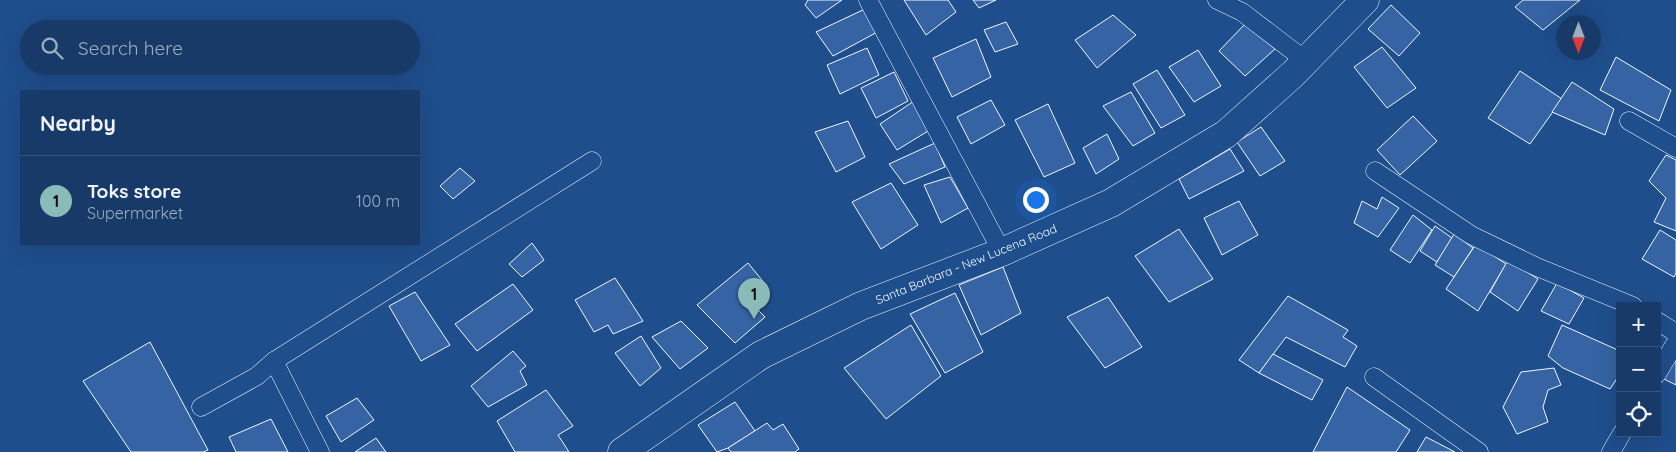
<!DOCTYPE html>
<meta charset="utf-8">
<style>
:root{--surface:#173a69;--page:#20416f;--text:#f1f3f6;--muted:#9eadc0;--line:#36547d;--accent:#8bbbb9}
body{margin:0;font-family:Quicksand,sans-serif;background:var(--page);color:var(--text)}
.controls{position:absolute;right:15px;bottom:15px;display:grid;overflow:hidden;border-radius:0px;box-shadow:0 5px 20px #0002}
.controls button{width:45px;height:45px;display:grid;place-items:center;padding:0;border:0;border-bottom:1px solid var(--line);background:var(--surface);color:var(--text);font:25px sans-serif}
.compass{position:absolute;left:1556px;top:15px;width:45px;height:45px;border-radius:50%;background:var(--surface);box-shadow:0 5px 20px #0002;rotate:180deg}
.you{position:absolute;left:1035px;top:199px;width:18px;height:18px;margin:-12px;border:4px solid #fff;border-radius:50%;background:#1a73e8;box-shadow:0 0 0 8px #1a73e833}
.badge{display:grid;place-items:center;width:32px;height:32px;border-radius:50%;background:var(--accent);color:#111;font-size:16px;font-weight:700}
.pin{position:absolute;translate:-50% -41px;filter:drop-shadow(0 1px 2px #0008)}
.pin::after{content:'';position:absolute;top:26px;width:18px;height:15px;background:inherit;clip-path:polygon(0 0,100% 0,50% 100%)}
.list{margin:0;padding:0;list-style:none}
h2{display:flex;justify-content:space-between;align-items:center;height:65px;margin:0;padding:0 20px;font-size:21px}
h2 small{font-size:16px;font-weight:400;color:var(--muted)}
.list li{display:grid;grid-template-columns:32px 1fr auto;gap:15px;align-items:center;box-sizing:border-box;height:90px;padding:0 20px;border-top:1px solid var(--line)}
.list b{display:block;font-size:19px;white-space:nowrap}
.list p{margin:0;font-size:16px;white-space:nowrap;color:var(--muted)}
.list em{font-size:16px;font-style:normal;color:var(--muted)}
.icon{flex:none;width:28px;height:28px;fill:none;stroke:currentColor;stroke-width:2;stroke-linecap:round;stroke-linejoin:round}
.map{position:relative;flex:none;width:1676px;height:452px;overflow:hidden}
.search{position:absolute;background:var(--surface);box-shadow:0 5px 20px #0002;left:20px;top:20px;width:400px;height:55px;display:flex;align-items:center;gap:12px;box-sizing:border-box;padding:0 18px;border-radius:28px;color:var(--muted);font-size:19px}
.panel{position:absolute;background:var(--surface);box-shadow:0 5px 20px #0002;left:20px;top:90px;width:400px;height:155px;border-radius:0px}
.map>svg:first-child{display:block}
.building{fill:#3563a3;stroke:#f2f6ff}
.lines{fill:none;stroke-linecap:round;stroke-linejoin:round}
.street-casing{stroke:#f2f6ff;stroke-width:19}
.primary-casing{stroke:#f2f6ff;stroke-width:29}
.street{stroke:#1f4e8c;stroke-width:18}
.primary{stroke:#1f4e8c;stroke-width:28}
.labels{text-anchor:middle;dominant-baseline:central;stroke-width:4;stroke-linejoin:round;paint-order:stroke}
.street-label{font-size:12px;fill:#f2f6ff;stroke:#1f4e8c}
</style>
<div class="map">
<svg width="1676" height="452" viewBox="0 0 1676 452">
<rect width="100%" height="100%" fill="#1f4e8c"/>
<g class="building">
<polygon points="808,0 842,0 816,18 805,5"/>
<polygon points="904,0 948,0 956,12 926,35"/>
<polygon points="973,0 996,0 979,8"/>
<polygon points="1523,0 1580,0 1543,30 1515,7"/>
<polygon points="1391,5 1420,33 1399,56 1368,29"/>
<polygon points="867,8 881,30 833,56 816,32"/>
<polygon points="1113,15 1136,35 1097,68 1075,40"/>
<polygon points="1006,22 1018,44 995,52 984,30"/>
<polygon points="1246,23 1275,49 1245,76 1219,51"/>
<polygon points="976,39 991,77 952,97 933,58"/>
<polygon points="1382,47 1416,88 1387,108 1354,67"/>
<polygon points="867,48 879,75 840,94 827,65"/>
<polygon points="1198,50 1221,86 1194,102 1169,67"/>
<polygon points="1616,57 1671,90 1659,121 1600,90"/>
<polygon points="1157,70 1185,115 1161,128 1133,84"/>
<polygon points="1520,71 1562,99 1530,144 1488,118"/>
<polygon points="894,72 908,101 876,118 861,88"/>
<polygon points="1572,82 1614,109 1605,135 1552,112"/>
<polygon points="1131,92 1155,133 1133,146 1103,106"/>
<polygon points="991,100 1005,125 971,144 957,117"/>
<polygon points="914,101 933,128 897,150 880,124"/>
<polygon points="1048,104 1075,163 1044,177 1015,120"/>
<polygon points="1413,116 1437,141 1400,175 1377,150"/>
<polygon points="848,121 865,157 836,172 815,132"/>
<polygon points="1261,127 1285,161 1260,176 1237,142"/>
<polygon points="1107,134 1119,159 1096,174 1083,148"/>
<polygon points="935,143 945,167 904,184 889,164"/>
<polygon points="1230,149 1244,171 1189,199 1179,179"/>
<polygon points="1666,155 1676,160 1676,231 1654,222 1666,198 1649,181"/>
<polygon points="460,168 475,181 453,199 440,186"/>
<polygon points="950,177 968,208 941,223 924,185"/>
<polygon points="891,183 918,225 881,249 852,202"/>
<polygon points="1382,197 1399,208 1378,237 1354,223 1362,201 1377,209"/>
<polygon points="1239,201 1258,235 1222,255 1204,218"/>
<polygon points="1413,215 1432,230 1410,263 1390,250"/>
<polygon points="1435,226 1452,238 1437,262 1420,251"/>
<polygon points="1179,229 1213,279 1169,302 1135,256"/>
<polygon points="1660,230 1676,240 1676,273 1674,277 1642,259"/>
<polygon points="1454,234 1473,248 1454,277 1435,265"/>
<polygon points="532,243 544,260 522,277 509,264"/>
<polygon points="1476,244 1506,264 1478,311 1446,289"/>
<polygon points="1508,260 1538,279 1518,311 1490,292"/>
<polygon points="748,263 766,285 748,300 765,317 735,343 697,305"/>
<polygon points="1003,267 1021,313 981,335 959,285"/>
<polygon points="615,278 643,321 613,334 608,325 594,332 575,300"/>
<polygon points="1557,283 1584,298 1569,324 1541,311"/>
<polygon points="513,284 533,310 477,351 455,324"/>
<polygon points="415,292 450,345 421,361 389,306"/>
<polygon points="955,293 983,352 945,373 910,314"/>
<polygon points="1288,296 1348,330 1343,337 1357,346 1345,367 1286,337 1259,373 1239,360"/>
<polygon points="1108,297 1142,347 1105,368 1067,317"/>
<polygon points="681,321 708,348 680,369 652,337"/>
<polygon points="911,325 941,376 886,419 844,368"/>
<polygon points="1562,325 1620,351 1620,374 1610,389 1563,368 1548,356"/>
<polygon points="641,336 661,368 640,386 615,353"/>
<polygon points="150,342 208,450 203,452 131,452 83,381"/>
<polygon points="513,351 526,366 520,371 527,385 488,407 471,386"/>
<polygon points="1273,354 1323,380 1312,400 1259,373"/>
<polygon points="1676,359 1676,385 1664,379"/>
<polygon points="1554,368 1561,385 1548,390 1543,407 1548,422 1517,434 1503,407 1521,372"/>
<polygon points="1347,387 1410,430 1396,452 1313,452"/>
<polygon points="546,390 573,426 558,435 569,452 515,452 497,421"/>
<polygon points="357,398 374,420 341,442 326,416"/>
<polygon points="735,402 755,431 728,448 717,452 698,425"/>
<polygon points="271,419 288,452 236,452 229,437"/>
<polygon points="767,423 773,430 783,424 799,449 795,452 731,452 728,448"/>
<polygon points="1426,437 1455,452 1417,452"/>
<polygon points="376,438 386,452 355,452"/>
</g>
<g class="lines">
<defs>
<g id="street">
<polyline points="868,0 1002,252"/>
<polyline points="1217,0 1242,12 1306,61"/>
<polyline points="1629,121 1676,148"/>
<polyline points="1375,171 1471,235 1537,267 1633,306"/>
<polyline points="1657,321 1676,333"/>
<polyline points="274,361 592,161"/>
<polyline points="1657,374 1676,342"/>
<polyline points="1374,377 1479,452"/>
<polyline points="201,407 257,376 274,361 320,452"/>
<polyline points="1611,452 1622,433"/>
</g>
<polyline id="primary" points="622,452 761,355 861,306 1002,252 1111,203 1226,134 1293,74 1365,0"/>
</defs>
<use href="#street" class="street-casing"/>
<use href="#primary" class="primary-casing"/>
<use href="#street" class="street"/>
<use href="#primary" class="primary"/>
</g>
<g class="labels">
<g class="street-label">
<text transform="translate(966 264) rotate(-22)">Santa Barbara - New Lucena Road</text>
</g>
</g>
</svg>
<div class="controls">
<button>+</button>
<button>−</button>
<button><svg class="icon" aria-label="locate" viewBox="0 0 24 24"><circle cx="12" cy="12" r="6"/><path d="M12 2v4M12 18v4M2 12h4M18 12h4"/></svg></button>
</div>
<svg class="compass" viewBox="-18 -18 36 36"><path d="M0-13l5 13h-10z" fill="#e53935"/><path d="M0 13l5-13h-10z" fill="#9eadc0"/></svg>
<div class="you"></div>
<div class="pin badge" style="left:754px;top:319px">1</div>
<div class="search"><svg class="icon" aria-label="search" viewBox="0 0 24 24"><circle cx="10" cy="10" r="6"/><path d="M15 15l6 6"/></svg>Search here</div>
<section class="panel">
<h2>Nearby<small></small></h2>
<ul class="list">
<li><span class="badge">1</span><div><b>Toks store</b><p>Supermarket</p></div><em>100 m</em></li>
</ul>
</section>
</div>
